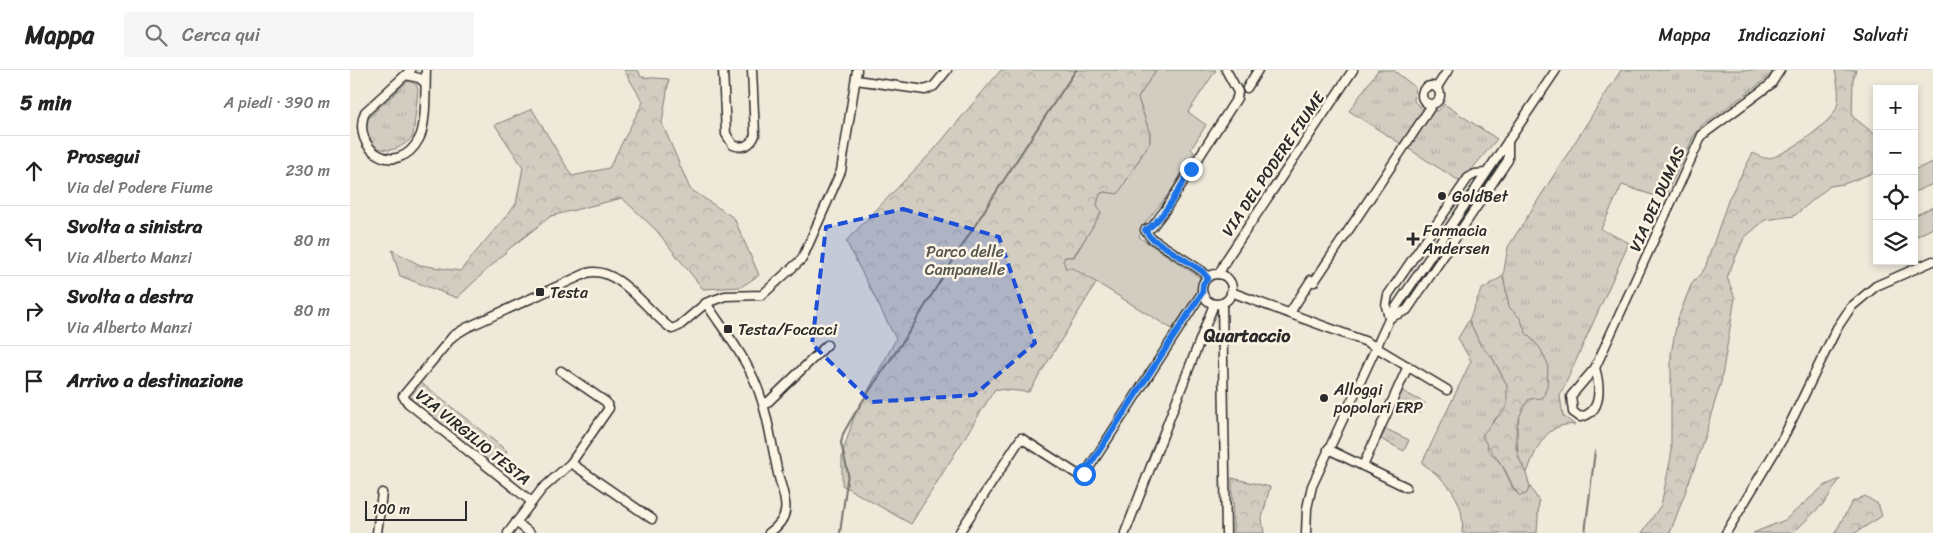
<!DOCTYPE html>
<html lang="it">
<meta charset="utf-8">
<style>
:root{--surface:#fff;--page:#f6f6f6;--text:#222;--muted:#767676;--line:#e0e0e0}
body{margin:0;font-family:Sriracha,sans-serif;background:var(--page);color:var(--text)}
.controls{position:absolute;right:15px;top:15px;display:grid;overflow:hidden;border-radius:0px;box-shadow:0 2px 8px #0003}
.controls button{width:45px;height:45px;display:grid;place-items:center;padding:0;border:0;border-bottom:1px solid var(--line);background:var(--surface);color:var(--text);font:25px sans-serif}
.scale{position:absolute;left:15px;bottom:12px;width:102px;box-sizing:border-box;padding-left:5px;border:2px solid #2b2b2b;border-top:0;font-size:14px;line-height:18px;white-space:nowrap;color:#2b2b2b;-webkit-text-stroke:4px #fcf5e5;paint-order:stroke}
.stop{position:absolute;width:15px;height:15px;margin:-11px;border:4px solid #1a73e8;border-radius:50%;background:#fff}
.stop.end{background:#1a73e8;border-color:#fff;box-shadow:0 1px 5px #0008}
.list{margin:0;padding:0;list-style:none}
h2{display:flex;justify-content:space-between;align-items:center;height:65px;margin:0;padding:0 20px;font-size:21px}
h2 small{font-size:16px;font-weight:400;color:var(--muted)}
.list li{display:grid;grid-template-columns:32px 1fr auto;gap:15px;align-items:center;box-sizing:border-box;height:70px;padding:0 20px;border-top:1px solid var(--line)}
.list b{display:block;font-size:19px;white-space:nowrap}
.list p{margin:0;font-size:16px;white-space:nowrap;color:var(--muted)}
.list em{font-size:16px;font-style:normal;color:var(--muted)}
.icon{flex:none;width:28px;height:28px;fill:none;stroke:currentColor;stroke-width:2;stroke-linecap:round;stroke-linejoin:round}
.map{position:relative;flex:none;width:1583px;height:463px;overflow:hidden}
header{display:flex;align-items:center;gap:30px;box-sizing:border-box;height:70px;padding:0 25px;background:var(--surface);border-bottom:1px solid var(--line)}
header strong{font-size:24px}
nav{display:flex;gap:28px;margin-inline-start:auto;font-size:18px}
.search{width:350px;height:45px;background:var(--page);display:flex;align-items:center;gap:12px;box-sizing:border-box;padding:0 18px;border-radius:0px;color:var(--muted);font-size:19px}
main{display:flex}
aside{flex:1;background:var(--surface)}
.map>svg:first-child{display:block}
.grass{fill:url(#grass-tufts);stroke:#7e7c76}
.forest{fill:url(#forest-crowns);stroke:#7e7c76}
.garden{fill:#d2cdc0;stroke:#7e7c76}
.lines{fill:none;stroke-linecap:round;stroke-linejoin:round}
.stream{stroke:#75736d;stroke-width:2}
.minor-casing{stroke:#2b2b2b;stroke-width:11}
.minor{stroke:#fcf5e5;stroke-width:8}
.route{stroke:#1a73e8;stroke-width:6}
.marked{fill:#1d4ed8;fill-opacity:0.2;stroke:#1d4ed8;stroke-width:4;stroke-dasharray:10 6;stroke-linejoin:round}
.poi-dot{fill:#2b2b2b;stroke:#fcf5e5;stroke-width:2}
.labels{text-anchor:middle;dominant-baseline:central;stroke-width:5;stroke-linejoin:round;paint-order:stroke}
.street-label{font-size:16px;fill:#2b2b2b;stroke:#fcf5e5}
.poi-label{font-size:16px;fill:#2b2b2b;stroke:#fcf5e5;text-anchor:start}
.park-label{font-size:16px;fill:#555450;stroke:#fcf5e5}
.neighbourhood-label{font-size:18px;font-weight:bold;fill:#2b2b2b;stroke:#fcf5e5}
</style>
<header>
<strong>Mappa</strong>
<div class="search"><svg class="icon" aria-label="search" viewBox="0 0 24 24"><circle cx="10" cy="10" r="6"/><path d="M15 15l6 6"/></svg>Cerca qui</div>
<nav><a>Mappa</a><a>Indicazioni</a><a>Salvati</a></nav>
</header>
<main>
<aside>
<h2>5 min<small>A piedi · 390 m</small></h2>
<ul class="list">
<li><svg class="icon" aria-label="ahead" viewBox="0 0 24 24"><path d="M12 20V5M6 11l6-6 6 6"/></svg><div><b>Prosegui</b><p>Via del Podere Fiume</p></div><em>230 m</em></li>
<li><svg class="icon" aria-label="left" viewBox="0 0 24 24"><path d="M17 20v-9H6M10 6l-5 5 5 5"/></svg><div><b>Svolta a sinistra</b><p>Via Alberto Manzi</p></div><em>80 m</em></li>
<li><svg class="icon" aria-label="right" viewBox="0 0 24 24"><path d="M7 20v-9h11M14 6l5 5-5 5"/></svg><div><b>Svolta a destra</b><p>Via Alberto Manzi</p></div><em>80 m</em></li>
<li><svg class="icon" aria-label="arrive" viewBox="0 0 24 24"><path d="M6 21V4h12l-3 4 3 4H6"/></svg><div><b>Arrivo a destinazione</b></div></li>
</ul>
</aside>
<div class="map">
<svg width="1583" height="463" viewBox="0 0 1583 463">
<defs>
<pattern id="grass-tufts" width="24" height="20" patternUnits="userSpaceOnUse" patternTransform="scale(1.25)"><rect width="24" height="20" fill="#d2cdc0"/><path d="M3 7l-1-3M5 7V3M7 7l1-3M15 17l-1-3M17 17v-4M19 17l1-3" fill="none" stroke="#b4b0a5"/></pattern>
<pattern id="forest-crowns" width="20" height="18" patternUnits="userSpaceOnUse" patternTransform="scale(1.25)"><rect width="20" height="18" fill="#d2cdc0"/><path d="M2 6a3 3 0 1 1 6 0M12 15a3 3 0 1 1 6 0" fill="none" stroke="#b4b0a5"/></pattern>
</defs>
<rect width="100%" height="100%" fill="#efe9da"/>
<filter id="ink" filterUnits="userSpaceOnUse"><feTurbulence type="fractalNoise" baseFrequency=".02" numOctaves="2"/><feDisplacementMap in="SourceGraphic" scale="10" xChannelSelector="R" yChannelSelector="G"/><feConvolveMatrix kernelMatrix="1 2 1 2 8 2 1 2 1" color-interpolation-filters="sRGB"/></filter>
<g filter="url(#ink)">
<g class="grass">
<polygon points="1028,0 1043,0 1065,17 1064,31 1072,39 1088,41 1094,34 1147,69 1111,112 999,41"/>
<path d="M 1271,0 L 1423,0 L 1420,6 L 1352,56 L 1345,64 L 1314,129 L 1272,115 L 1251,159 L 1279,173 L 1210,326 L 1213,346 L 1225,355 C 1196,351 1185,381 1177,403 L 1168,387 L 1167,358 L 1169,343 L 1179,329 L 1190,278 L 1176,263 L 1170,248 L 1159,237 L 1153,206 L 1158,177 Z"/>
<path d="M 58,11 L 66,14 L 68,20 L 63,67 C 48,80 40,84 21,75 L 15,59 L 18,48 Z"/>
<path d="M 1119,250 L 1131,276 L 1142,287 L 1157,315 L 1158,336 L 1142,352 L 1137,379 L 1152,395 L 1164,420 L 1170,426 L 1176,424 L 1180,417 L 1189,431 L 1187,463 L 1112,463 C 1116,430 1097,411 1072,393 L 1121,291 L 1108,268 Z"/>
<polygon points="1052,321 1075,333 1070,343 1047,331"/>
<polygon points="1036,359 1059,370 1054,381 1031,369"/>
<polygon points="1490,409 1475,432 1443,463 1403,463 1435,450 1474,416"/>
</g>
<g class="forest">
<polygon points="274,0 288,0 291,7 319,9 312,53 340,119 384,148 409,205 391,217 353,219 306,160 272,128 201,146 159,179 107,228 50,206 42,180 70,195 110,201 166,134 173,97 145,55 182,39 222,106 259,98 293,32"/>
<polygon points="651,0 806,0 788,28 800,63 800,72 768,125 755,122 750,124 749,139 752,143 723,187 715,187 713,191 747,212 679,322 645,319 561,454 492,415 492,385 504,347 546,269 496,171 583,81"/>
<path d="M 1485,0 L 1506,0 L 1503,10 L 1502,46 L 1527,66 L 1525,102 L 1494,114 L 1480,116 L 1444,146 L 1415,150 L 1394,168 L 1377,207 L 1385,228 L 1371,312 L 1345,396 L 1320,463 L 1292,463 L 1311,435 L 1321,387 L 1321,284 L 1327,251 L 1341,215 L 1355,198 L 1379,128 L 1403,83 C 1408,85 1413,89 1418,88 C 1432,88 1481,53 1486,39 C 1491,27 1487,12 1485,0 Z"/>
<path d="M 1153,206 L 1159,237 L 1170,248 L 1176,263 L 1190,278 L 1198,294 L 1197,316 L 1193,328 L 1179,329 C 1167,345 1162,368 1169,388 C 1173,398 1178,406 1180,417 L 1176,424 L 1170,426 C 1161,417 1159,405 1152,395 C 1144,384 1137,377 1132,365 L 1157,336 L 1157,315 L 1142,287 L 1131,276 L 1119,250 L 1131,220 Z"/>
<polygon points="882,408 920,417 912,448 914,463 883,463"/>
<polygon points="1515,426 1528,434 1532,446 1505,463 1485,463 1502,432"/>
</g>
<g class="garden">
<polygon points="806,0 866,0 838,42 856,55 841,79 844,82 821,121 796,152 789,167 851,208 849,220 822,259 723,198 716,198 713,191 715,187 724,187 751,143 747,135 750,124 755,122 768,124 800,72 800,63 788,28"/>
<polygon points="1583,92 1583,114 1564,122 1564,100"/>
<polygon points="1583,137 1583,158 1567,166 1564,159 1564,146"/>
<polygon points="70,312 157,381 144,396 58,326"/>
</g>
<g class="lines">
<g class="stream">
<path d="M 490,463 L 498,403 L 491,373 L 493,364 C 514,324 544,288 567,249 C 618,165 671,82 726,0"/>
<polyline points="1235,463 1245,381"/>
</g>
<defs>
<g id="minor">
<path d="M 61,0 L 15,42 C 0,79 47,110 69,69 C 77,54 75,18 76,0"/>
<path d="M 373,0 L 376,64 L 383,75 C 393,79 401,75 405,65 L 402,0"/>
<polyline points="56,5 69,8 75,13"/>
<polyline points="506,10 575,20 584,16 597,0"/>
<circle cx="1081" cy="25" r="9"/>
<polyline points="1087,17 1098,0"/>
<polyline points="897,18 908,0"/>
<polyline points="1136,103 1125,104 1118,108 1038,225 1036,236 1039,248 1057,240 1113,157 1158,90 1158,71"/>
<polyline points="869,204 876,190 1003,0"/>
<circle cx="867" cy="219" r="15"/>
<polyline points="858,207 852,201 801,168 795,160 802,157 815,140 887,28 888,22 876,0"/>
<polyline points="881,222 1017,272 1097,320"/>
<polyline points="356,233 375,226 412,225 452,189 491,101 507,0"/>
<polyline points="872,233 876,463"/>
<polyline points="941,241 961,210 964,212 1082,35"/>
<path d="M 1245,298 C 1250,315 1253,343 1230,347 L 1223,342 L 1221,326 L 1245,298 L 1352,65 L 1421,14 L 1430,0"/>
<polyline points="414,336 477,275"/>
<polyline points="978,379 1056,417"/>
<polyline points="221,393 302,449"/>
<polyline points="1013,396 1058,296"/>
<path d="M 182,432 L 58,333 L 53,326 L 103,266 L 116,258 L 237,203 C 268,194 300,245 322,259 L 329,256 L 356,233 C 373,259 394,285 406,314 C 417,341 421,370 427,399 C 432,426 447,443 419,463"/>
<polyline points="166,452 180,463"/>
<polyline points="27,463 32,423"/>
<polyline points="158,463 192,419 221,393 259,338 256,332 211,301"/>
<polyline points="609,463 671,368 727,404 735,404 852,223"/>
<polyline points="775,463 864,234"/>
<polyline points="956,463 957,438 962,416 1042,243 1206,0"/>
<polyline points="1376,463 1433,368 1487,258 1501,237 1526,216 1583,191"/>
</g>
</defs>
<use href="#minor" class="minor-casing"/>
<use href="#minor" class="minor"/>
</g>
</g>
<g class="lines" filter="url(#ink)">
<path class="route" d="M 734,404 L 852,223 L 853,214 L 858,208 L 852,201 L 801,168 L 795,160 C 812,153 831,115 841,99"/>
</g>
<path class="marked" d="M 553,139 L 649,167 L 685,273 L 624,325 L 521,332 L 462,274 L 476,157 Z"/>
<g class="poi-dot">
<circle cx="1092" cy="126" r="5"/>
<path d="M1060.5 161.5h5v5h5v5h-5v5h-5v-5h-5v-5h5z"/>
<rect x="185" y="217" width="10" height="10" rx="2.5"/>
<rect x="373" y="254" width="10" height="10" rx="2.5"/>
<circle cx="974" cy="328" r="5"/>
</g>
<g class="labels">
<g class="street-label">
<text transform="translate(923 94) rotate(-56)">VIA DEL PODERE FIUME</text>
<text transform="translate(1307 129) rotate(-66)">VIA DEI DUMAS</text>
<text transform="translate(123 367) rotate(39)">VIA VIRGILIO TESTA</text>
</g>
<g class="poi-label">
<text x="1102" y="126">GoldBet</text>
<text x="1073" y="160">Farmacia<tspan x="1073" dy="18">Andersen</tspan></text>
<text x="200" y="222">Testa</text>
<text x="388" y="259">Testa/Focacci</text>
<text x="984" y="319">Alloggi<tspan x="984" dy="18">popolari ERP</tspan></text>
</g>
<g class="park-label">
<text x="615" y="181">Parco delle<tspan x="615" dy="18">Campanelle</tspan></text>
</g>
<g class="neighbourhood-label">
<text x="897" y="266">Quartaccio</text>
</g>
</g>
</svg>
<div class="controls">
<button>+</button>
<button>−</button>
<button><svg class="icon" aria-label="locate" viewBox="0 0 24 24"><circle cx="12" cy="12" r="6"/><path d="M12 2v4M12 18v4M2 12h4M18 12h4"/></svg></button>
<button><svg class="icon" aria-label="layers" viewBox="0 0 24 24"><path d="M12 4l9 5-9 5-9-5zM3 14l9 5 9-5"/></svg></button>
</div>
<div class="scale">100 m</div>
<div class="stop" style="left:734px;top:404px"></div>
<div class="stop end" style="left:841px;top:99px"></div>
</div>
</main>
